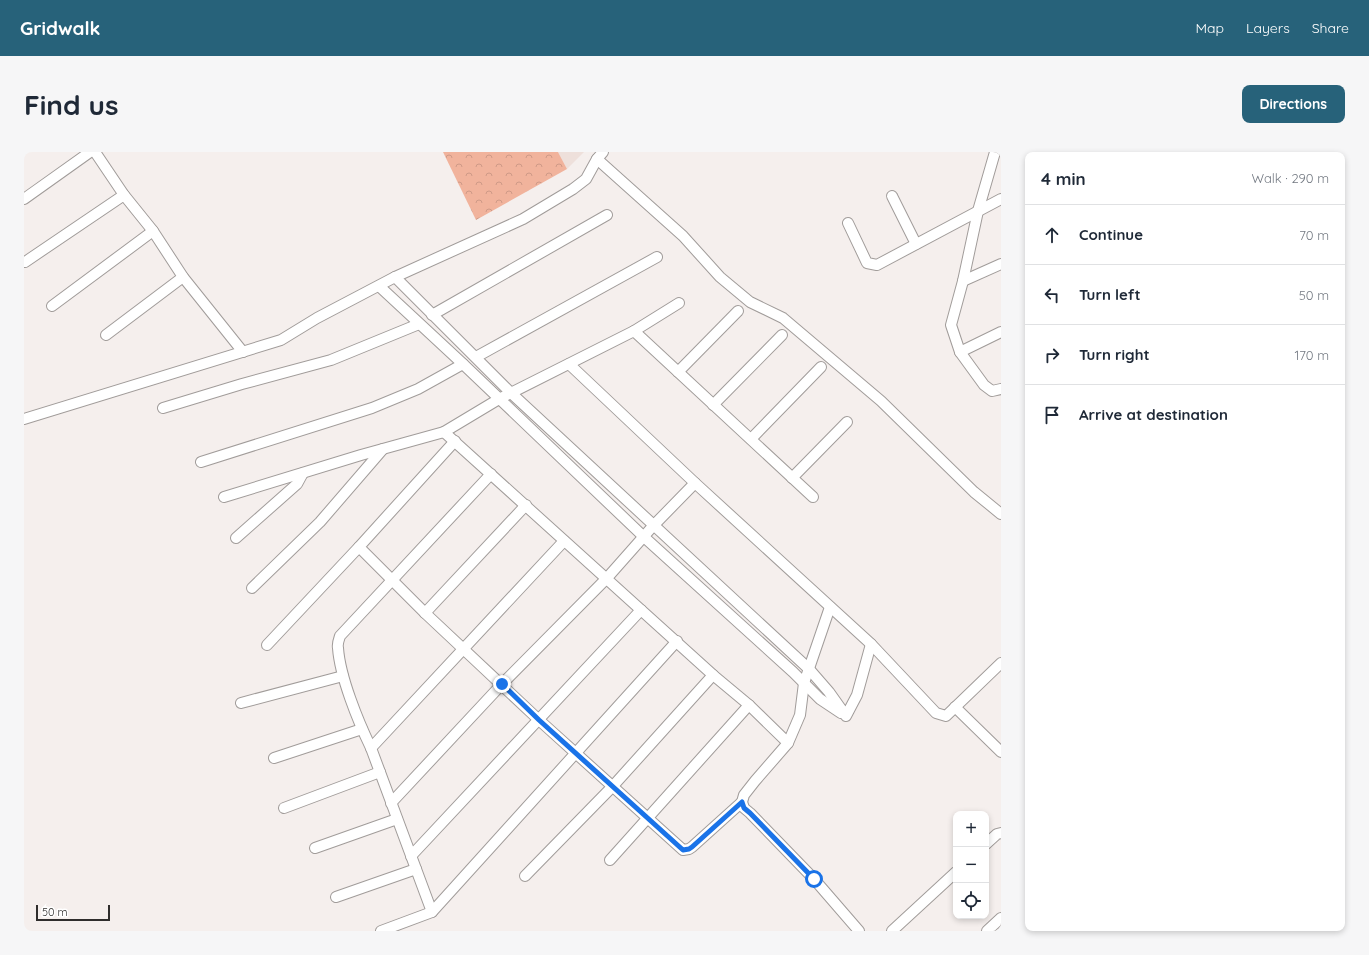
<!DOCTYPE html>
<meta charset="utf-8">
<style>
:root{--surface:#fff;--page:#f6f6f7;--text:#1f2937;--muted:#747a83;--line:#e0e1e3;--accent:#27627a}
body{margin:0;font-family:Quicksand,sans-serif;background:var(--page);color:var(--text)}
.controls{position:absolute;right:12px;bottom:12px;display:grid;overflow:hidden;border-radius:8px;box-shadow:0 2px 6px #0003}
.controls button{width:36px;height:36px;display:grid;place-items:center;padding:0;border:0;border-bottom:1px solid var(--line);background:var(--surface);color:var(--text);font:20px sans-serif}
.scale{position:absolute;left:12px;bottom:10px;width:74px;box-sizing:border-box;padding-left:4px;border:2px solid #2f2d2c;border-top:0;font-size:11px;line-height:14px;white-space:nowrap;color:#2f2d2c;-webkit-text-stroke:3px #fff;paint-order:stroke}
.stop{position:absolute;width:12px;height:12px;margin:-9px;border:3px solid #1a73e8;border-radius:50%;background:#fff}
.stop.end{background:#1a73e8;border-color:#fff;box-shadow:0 1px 4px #0008}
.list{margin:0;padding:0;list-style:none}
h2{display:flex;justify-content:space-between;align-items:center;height:52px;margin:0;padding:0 16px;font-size:17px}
h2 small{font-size:13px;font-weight:400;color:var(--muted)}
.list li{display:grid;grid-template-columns:26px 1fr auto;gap:12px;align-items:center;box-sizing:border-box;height:60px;padding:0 16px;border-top:1px solid var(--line)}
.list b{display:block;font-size:15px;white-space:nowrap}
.list em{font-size:13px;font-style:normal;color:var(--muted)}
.icon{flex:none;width:22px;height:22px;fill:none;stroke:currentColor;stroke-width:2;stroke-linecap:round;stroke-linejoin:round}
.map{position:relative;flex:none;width:977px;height:779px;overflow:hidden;border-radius:8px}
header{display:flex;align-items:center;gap:24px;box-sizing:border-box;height:56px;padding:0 20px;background:var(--accent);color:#fff}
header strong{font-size:19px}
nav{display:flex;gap:22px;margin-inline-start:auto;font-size:14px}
.intro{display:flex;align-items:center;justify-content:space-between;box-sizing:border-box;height:96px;padding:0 24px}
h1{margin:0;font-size:28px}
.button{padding:10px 18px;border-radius:8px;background:var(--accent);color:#fff;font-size:14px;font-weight:700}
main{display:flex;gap:24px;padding:0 24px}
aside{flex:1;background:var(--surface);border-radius:8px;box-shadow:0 2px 6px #0003}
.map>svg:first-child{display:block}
.built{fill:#eee0db}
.forest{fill:url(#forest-crowns)}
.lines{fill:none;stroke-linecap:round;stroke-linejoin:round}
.minor-casing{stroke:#a19c9a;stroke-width:12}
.minor{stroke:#fff;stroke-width:10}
.route{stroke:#1a73e8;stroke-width:5}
</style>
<header>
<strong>Gridwalk</strong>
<nav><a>Map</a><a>Layers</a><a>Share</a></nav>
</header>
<div class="intro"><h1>Find us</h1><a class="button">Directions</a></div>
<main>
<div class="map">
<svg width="977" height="779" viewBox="0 0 977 779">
<defs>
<pattern id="forest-crowns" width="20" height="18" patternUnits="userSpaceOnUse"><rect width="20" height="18" fill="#f1b39c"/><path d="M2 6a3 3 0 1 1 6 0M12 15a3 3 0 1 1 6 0" fill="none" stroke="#cf9a87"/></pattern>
</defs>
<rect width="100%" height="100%" fill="#f5efed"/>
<polygon class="built" points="534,0 560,0 543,17"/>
<polygon class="forest" points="419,0 534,0 543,17 452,68"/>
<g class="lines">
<defs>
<g id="minor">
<polyline points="71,0 100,43 129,79 159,125 219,200"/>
<polyline points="971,0 954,59 939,129 927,173 936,200 960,233 968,239 977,237"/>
<polyline points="573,7 659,84 696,125 726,150 759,166 857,249 950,340 977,362"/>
<polyline points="868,44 892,92"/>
<polyline points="0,47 66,0"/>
<polyline points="824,71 843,111 853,113 977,47"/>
<polyline points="1,110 100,43"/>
<polyline points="371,125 487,241 785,517 805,540 822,564 833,543 847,492"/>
<polyline points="939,129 977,112"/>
<polyline points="355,134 439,212 620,385 769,520 796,547 817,561"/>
<polyline points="28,154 129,79"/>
<polyline points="408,163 583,63"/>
<polyline points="610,179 655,151"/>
<polyline points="82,183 159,125"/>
<polyline points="936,200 977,180"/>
<polyline points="452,205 633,105"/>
<polyline points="545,212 671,331 847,492 912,561 922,564 977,511"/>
<polyline points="654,220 714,159"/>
<polyline points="689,253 758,183"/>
<polyline points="139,256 218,232 307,208 395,172"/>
<polyline points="0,267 257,188 293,166 371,125 499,67 549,37 562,27 573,7 579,0"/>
<polyline points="420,280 475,247 610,179 789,345"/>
<polyline points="727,287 797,215"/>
<polyline points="431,289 335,395 401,461 515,568 659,698 665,697 668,695 718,650"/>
<polyline points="177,310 348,256 394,237 439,212"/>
<polyline points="768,326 823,270"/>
<polyline points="200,345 337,303 420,280 689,523 725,553 764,591"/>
<polyline points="212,386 273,332 279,321"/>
<polyline points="228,436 296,370 359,297"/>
<polyline points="806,455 780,531 776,563 764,591 731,629 720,643 718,650 720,656 726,661 790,727 835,779"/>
<polyline points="401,461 502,353"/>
<polyline points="243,493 335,395"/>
<polyline points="217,551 319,524"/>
<polyline points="931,555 977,600"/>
<polyline points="347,596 540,389"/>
<polyline points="250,606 338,577"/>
<polyline points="367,651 478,532 583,426 629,374 671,331"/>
<polyline points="260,656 356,620"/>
<polyline points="962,692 973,682 977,681"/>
<polyline points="291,696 373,667"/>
<polyline points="387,704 617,458"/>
<polyline points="586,708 725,553"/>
<polyline points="501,724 589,634 689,523"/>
<polyline points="312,745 392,717"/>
<path d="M 408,760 L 347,596 C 334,569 316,525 314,496 C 313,492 315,487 316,484 L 467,322"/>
<polyline points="357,779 408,760 653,489"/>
<polyline points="868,779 932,720"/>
<polyline points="963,779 977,766"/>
</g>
</defs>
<use href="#minor" class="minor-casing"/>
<use href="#minor" class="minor"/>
</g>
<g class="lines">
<polyline class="route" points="478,532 515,568 659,698 665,697 668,695 718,650 720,656 726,661 790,727"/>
</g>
</svg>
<div class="controls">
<button>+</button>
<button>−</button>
<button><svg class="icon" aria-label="locate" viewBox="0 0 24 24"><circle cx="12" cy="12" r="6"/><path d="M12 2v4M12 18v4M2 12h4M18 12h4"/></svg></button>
</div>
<div class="scale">50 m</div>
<div class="stop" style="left:790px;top:727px"></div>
<div class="stop end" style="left:478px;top:532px"></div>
</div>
<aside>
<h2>4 min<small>Walk · 290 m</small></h2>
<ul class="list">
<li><svg class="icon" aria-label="ahead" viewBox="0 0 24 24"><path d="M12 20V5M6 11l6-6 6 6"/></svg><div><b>Continue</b></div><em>70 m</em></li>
<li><svg class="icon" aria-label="left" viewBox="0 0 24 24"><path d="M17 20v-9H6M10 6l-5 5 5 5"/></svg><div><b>Turn left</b></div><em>50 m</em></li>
<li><svg class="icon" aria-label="right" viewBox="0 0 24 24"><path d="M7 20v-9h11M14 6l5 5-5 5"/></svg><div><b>Turn right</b></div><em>170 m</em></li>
<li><svg class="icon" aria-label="arrive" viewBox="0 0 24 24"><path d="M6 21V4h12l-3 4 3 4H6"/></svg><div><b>Arrive at destination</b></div></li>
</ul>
</aside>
</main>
